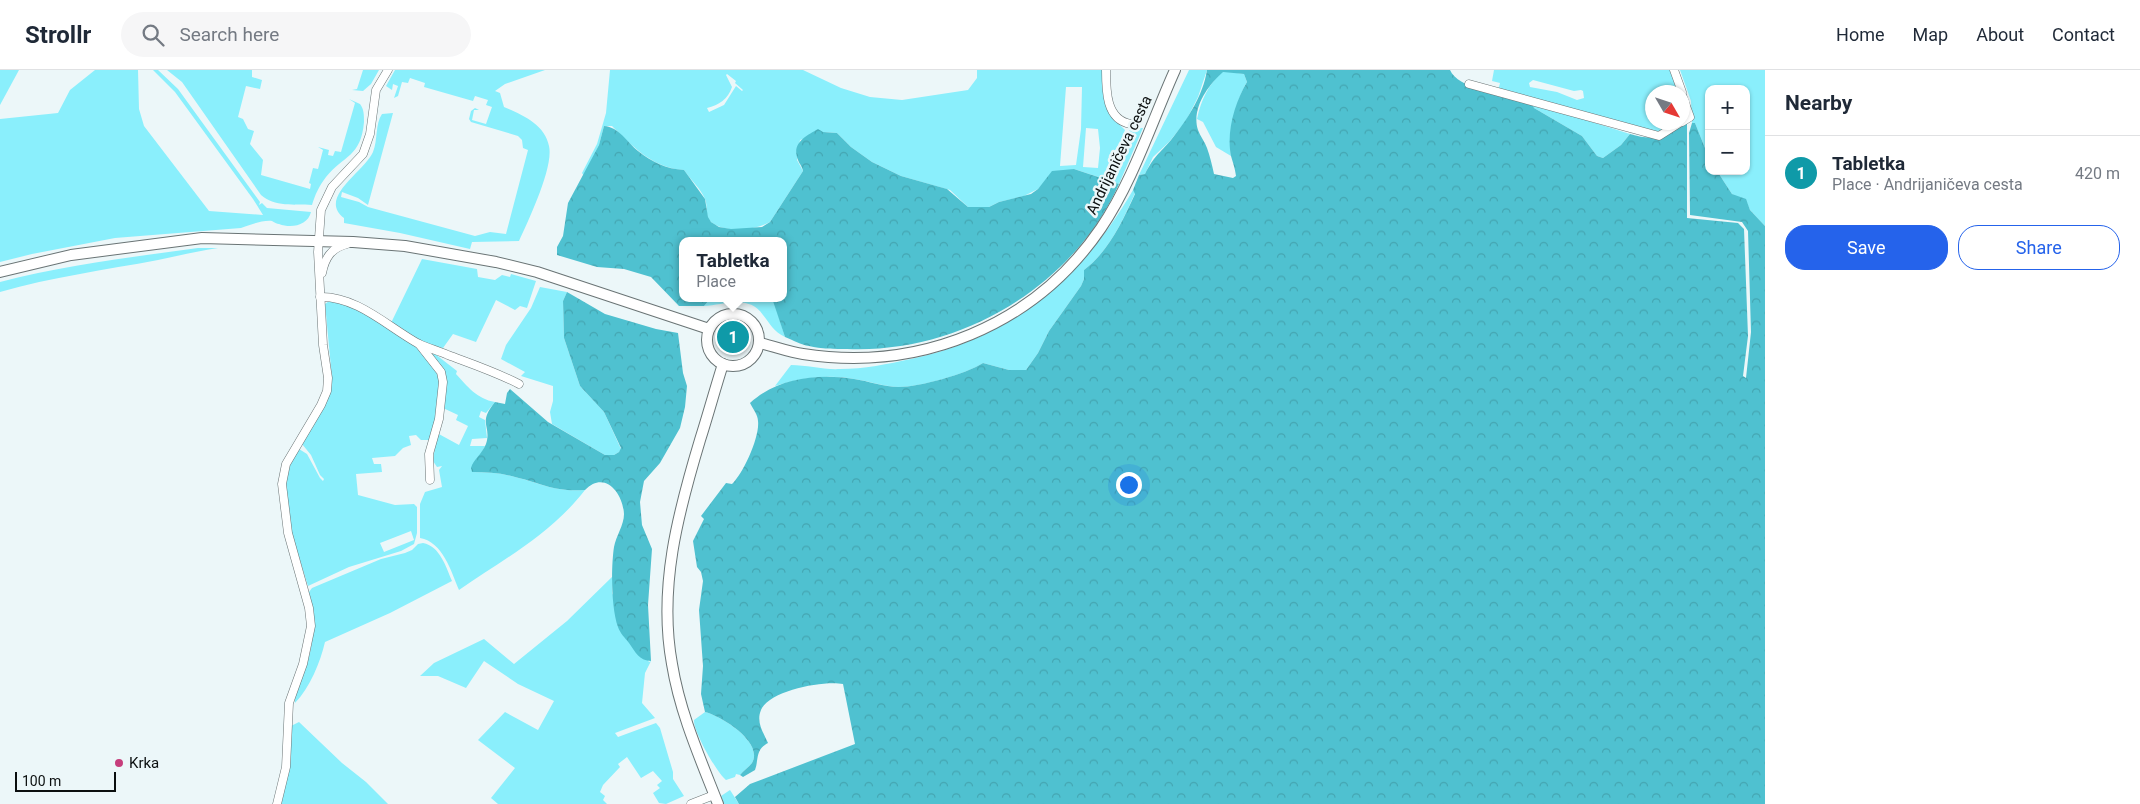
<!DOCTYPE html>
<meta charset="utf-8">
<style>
:root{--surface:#fff;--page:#f6f6f7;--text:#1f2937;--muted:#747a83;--line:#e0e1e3;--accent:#2563eb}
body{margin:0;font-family:Roboto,sans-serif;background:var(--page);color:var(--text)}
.controls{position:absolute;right:15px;top:15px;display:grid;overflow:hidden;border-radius:10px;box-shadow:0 1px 4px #0004}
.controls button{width:45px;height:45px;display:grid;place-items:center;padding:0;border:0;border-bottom:1px solid var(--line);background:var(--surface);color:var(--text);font:25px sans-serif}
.compass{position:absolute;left:1645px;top:15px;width:45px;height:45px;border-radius:50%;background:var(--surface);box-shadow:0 1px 4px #0004;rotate:129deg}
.scale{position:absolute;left:15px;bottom:12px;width:101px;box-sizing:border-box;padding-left:5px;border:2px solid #0b0f0f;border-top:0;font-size:14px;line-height:18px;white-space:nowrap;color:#0b0f0f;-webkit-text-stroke:4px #ecf7f9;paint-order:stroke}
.you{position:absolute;left:1128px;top:414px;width:18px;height:18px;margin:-12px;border:4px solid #fff;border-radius:50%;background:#1a73e8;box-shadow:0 0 0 8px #1a73e833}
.badge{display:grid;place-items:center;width:32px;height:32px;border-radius:50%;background:var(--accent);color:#fff;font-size:16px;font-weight:700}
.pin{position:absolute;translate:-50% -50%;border:2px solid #fff;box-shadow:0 1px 5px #0006}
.popup{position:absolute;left:679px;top:167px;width:108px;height:65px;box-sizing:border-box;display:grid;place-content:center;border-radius:10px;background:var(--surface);filter:drop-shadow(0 1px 4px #0005);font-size:16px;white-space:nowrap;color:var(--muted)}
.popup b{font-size:19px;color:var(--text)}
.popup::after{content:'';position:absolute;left:50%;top:100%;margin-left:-10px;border:10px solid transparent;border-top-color:var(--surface)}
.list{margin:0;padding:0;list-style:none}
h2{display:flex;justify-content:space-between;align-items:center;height:65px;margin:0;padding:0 20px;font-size:21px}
h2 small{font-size:16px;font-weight:400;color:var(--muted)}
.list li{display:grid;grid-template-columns:32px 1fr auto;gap:15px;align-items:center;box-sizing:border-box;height:75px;padding:0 20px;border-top:1px solid var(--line)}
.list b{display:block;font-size:19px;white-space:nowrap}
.list p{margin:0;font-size:16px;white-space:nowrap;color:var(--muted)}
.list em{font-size:16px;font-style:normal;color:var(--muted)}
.actions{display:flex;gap:10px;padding:15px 20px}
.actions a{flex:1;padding:11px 0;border:1px solid var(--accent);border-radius:20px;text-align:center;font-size:18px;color:var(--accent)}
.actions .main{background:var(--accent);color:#fff}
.icon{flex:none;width:28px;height:28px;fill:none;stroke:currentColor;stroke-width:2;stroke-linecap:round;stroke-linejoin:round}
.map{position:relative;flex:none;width:1765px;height:734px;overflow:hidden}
header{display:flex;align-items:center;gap:30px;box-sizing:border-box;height:70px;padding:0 25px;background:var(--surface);border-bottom:1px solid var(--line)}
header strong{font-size:24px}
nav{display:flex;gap:28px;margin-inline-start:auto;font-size:18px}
.search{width:350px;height:45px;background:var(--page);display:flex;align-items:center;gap:12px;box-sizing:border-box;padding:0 18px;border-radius:28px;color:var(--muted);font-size:19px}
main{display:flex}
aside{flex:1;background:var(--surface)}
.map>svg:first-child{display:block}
.grass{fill:#8aeffc;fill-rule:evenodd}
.forest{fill:url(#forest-crowns);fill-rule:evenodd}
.garden{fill:url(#garden-dots)}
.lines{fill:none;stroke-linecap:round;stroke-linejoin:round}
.minor-casing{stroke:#6a7475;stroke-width:9}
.major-casing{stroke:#6a7475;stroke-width:12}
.minor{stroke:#fff;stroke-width:8}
.major{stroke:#fff;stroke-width:10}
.poi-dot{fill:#c63e7c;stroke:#ecf7f9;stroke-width:2}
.labels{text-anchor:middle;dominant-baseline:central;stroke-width:5;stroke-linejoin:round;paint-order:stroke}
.street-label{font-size:15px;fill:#0b0f0f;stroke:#ecf7f9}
.poi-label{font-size:15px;fill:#0b0f0f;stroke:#ecf7f9;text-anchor:start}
</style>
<header>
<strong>Strollr</strong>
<div class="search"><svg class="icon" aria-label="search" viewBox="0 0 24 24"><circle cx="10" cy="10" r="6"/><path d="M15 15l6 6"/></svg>Search here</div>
<nav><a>Home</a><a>Map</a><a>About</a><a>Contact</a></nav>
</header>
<main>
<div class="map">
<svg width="1765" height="734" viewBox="0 0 1765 734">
<defs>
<pattern id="forest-crowns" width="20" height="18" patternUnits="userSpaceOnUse" patternTransform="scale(1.25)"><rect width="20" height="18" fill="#4fc1d0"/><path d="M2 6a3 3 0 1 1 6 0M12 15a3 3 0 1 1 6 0" fill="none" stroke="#44a5b1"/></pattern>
<pattern id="garden-dots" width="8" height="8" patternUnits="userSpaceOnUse" patternTransform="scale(1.25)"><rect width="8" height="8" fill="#8aeffc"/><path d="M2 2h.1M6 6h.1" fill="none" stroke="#76ccd7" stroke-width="1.8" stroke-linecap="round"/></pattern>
</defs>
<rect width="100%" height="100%" fill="#ecf7f9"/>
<g class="grass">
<polygon points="0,0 19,0 0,35"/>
<path d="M 95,0 L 138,0 L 139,39 L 144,56 L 209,141 L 263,145 L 253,129 L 175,22 L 153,0 L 158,0 L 178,19 L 260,132 L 259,135 L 262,133 L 267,138 L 311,142 C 308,155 292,159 279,154 C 277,154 274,152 272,151 C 262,150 250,155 241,158 L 115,168 L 32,184 L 0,192 L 0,49 L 58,43 L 70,20 Z"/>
<path d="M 167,0 L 252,0 L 252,7 L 262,10 L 260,19 L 246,16 L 238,47 L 243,49 L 248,59 L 254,61 L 250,74 L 263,90 L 261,105 L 310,119 L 311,114 L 309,113 L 313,98 L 318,99 L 323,80 L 318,77 L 329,80 L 328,85 L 333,86 L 335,81 L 341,82 L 355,33 L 349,29 L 360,34 C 364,39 364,45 364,52 C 361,87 344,85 326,107 C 319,116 315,125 312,135 C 295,134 274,137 261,125 L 182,12 Z"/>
<polygon points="363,0 379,0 371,14 363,21 352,20 357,19"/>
<path d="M 395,0 L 545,0 L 505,14 L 495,21 L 500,23 L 504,37 C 521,44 545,54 549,76 C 554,97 528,151 519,171 L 472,172 L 470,179 L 400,163 L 344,153 L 344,148 C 317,128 365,101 373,82 C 378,70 375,54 382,44 L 393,43 L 368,135 L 358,128 L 342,122 L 341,127 L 359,132 L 368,137 L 475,166 L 490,162 L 506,164 L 528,80 L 523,78 L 522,70 L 518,66 L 471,52 L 469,49 L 471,41 L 475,38 L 479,40 L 474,40 L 472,50 L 486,54 L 492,37 L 486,35 L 488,30 L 475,26 L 473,31 L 424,17 L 425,13 L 410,8 L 408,13 L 402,12 L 398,26 L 394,28 L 398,16 L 393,14 L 392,20 L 386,16 Z"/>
<path d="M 610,0 L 803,0 L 841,18 L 870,27 L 902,30 L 968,20 L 977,8 L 977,0 L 1105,0 L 1116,51 L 1125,60 L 1121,71 L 1108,91 L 1110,94 C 1115,87 1127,62 1131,59 C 1135,58 1140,58 1143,58 L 1119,114 L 1074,99 L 1046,110 L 1038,119 L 1024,126 L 999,132 L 989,137 L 968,137 L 950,120 L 901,106 L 872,92 L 851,77 L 837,63 L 823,62 L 800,70 L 797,90 L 803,101 L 770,152 C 756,160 723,164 710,151 C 705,145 708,136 705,129 C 701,119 690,109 684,100 C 653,98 633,77 612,56 L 604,56 L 599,75 L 584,106 L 582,103 L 597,74 L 606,43 ZM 727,4 L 736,11 L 735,13 L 743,20 L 742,21 L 736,16 L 724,35 L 709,42 L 707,38 C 719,35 728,29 732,17 L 726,5 ZM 1066,17 L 1082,17 L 1081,59 L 1076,95 L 1060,96 ZM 1086,58 L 1098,59 L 1100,78 L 1098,98 L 1083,97 Z"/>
<polygon points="1189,0 1207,0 1198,27 1186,51 1169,72 1153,87 1145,104 1139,105"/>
<path d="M 1494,0 L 1677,0 L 1688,43 L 1683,49 L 1682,22 L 1652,22 L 1652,52 L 1678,53 L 1653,65 L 1498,21 L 1500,13 L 1492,11 ZM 1533,10 L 1574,21 L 1581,20 L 1583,21 L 1584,28 L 1577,30 L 1557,22 L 1530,17 L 1529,13 Z"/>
<polygon points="1680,0 1765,0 1765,156 1750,140 1747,133 1732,124 1717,101 1746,101 1746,19 1709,19 1709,88 1695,53 1692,53 1691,31"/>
<path d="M 1223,1 L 1244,4 L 1247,12 C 1235,32 1229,63 1231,86 L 1216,77 L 1203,52 L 1197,49 C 1201,30 1208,15 1223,1 Z"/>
<polygon points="1532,33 1630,64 1621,75 1603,88 1597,86 1582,66 1534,38"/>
<path d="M 1133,120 L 1135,123 C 1122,152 1109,181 1084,200 L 1084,209 L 1081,216 L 1049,261 L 1038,283 L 1026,300 L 1009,300 L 983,293 C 966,304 920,317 899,317 C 885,317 869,311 854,309 C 827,304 801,308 775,316 L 791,295 C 807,295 824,300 840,299 C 864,299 888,294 911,289 C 1013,267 1082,208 1133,120 Z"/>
<path d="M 198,178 L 218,178 C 197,181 178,186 158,190 C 105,200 52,207 0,222 L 0,212 C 65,195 132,187 198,178 Z"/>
<path d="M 422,189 L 477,199 L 478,207 L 495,210 L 502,205 L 510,207 L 511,204 L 536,211 L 527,238 L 520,236 L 515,240 L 496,230 L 476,272 L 453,264 L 443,278 C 424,276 407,263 391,253 Z"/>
<polygon points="540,217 567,222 563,231 564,268 580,316 604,342 621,379 619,382 614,385 605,385 552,354 550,342 553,331 553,316 521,306 525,302 501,289 506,275 531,238"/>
<path d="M 711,228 L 773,228 L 785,267 C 773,261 771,255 763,245 C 749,224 724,235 704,236 Z"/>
<path d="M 332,229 L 353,237 L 413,271 L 440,304 L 440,334 L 431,370 L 421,370 L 416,365 L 409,366 L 411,375 L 403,378 L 395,386 L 372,388 L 374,394 L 381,394 L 382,402 L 356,404 L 358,425 L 395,435 L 414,434 L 417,437 L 417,463 L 414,474 L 401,481 L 349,497 L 308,516 L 292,465 L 285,407 L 291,391 L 299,379 L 307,384 L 320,408 L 323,411 L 324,409 L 320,405 L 311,385 L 302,374 L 315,351 L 332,308 L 325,234 ZM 411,461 L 414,470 L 384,482 L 380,473 Z"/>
<path d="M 430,280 L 457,301 L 456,304 C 467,316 477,329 495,332 L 486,343 L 481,341 L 479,347 L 485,350 L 487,368 L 472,369 L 470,376 L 485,376 L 472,402 C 486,402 502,403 515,407 C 543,414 555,422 585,420 C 551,464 504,489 459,520 C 451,501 443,472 420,468 L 420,434 L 425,422 L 442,417 L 439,400 L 442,396 L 437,397 L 433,391 L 437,363 L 459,375 L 468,356 L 456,350 L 458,345 L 443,338 L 445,312 L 427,283 Z"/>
<path d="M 423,473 C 440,476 446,497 452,511 L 390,543 L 325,572 C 320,593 310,617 295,633 C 293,622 300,614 304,603 C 314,576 316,551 309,522 L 312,518 L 381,489 L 405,483 L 412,480 L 418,474 Z"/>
<polygon points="613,506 612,523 649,592 651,591 645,603 642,633 655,648 615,663 618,667 656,653 660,658 673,702 673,709 684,726 666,734 659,733 653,723 660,718 657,715 662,711 653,701 641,708 627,687 618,694 620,697 603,715 600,722 605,726 603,730 607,734 498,734 491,728 515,698 478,670 505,642 538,660 554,631 518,614 484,591 466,618 438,606 420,606 434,593 484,569 514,594 567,551"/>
<path d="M 705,642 C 721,646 764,672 752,693 C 749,697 743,701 740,705 L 736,704 L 735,707 L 726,710 C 717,703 693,661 694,650 Z"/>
<polygon points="299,652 342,693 366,712 388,734 280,734 291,683 291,656"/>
<polygon points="730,720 739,734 724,734 721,726"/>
</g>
<g class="forest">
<path d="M 1207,0 L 1450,0 C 1458,20 1512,27 1532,33 L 1534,38 L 1582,66 L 1597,86 L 1603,88 L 1621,75 L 1630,64 C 1656,72 1664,66 1687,52 L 1687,148 L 1738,153 L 1744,159 L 1748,266 L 1743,306 L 1746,308 L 1751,262 L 1748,161 L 1742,152 L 1690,145 L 1689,63 L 1692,53 L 1695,53 L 1709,88 L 1709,101 L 1717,101 L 1732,124 L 1746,129 L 1750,140 L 1765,156 L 1765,734 L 739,734 L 735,727 L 750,714 L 855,674 L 843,614 C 825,610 769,620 761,640 C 756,652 763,662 768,673 C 755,680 759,689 755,700 L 743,707 L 740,705 C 743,701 749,697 752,693 C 764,672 721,646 705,642 L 701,624 L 703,596 L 699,540 L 703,511 L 701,502 L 697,497 L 693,471 L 704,449 L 701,446 L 726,413 L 732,414 C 743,404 760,367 758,351 C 758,345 753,339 750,333 C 777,308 818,303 854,309 C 868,311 884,317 899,317 C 919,317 966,304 983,293 L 1009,300 L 1026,300 L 1038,283 L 1049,261 L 1081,216 L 1084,209 L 1084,200 C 1109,181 1122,152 1135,124 L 1133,120 L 1139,105 L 1145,104 C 1154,86 1159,84 1171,70 C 1187,50 1203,26 1207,0 ZM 1223,2 L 1244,4 L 1247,12 C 1235,32 1226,62 1231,86 C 1233,93 1235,98 1236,106 L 1233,108 L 1214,104 C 1212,95 1210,86 1207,78 C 1205,72 1200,66 1198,60 C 1191,39 1208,15 1223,2 Z"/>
<path d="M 604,56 C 619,57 627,72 638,81 C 652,92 666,99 684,100 L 705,129 L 708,147 L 711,152 L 719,157 L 731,159 L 762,157 L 770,152 L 803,101 C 802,96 800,95 798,90 C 791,73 806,66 818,59 L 823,62 L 837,63 L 851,77 L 872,92 L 901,106 L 947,119 L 968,137 L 989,137 L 999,132 L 1031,124 L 1038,119 L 1052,101 L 1074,99 L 1119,114 C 1073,217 959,284 847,279 C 835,279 821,279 809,276 C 801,275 793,270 785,267 L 772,228 L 783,228 L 783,171 L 683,171 L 683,228 L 711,228 L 704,236 L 679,236 L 651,207 L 624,199 L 597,197 L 557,185 L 557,177 L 563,166 L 568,133 L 599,75 Z"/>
<path d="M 567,222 L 605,244 L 656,259 L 678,263 L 683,303 L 687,316 L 685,337 L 680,358 L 660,393 L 644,411 L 640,432 L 642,455 L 652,479 L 648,535 L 651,591 C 640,591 635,582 629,573 C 625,568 620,563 618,557 C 611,538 611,497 614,477 C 616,466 624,455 624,444 C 623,422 604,400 585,420 C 554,422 544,414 515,407 C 502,403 486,402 472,402 L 471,398 C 473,390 482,384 486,374 C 492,355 477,354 495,332 L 505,334 L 507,323 L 510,319 L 548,352 L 605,385 L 614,385 L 619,382 L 621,378 L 604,342 L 580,316 L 564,268 L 563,231 Z"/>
</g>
<circle class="garden" cx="733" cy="268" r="17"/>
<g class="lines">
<defs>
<g id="minor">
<path d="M 1106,0 C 1106,21 1106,50 1131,54"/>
<polyline points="1674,0 1682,22"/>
<polyline points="1469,14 1659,66 1681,52"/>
<polyline points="1682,25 1690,47 1682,52"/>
<path d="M 322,203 C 325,188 331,178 347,174"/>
<path d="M 320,227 C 357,226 388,257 419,274 C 428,278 439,281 448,285 C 472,294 496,302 519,314"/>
<polyline points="419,274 441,302 443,312 439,349 429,384 430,410"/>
<polyline points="277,734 286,697 289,633 303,594 311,556 309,538 288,463 282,414 286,394 321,335 327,321 328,308 323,275 318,182 321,140 332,117 363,84 370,64 376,20 388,0"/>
<polyline points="691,734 714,725"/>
</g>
<g id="major">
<polyline points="0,202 71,185 202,168 353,172 405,176 496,192 537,202 709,259"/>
<circle cx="733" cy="270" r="26"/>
<path d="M 759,273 C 774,276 788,282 803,284 C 920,302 1034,256 1101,158 C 1133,111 1152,51 1175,0"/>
<path d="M 718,734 C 700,688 680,643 672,594 C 658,518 678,443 700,370 C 708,345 715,319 723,294"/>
</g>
</defs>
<use href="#minor" class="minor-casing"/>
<use href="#major" class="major-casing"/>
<use href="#minor" class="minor"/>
<use href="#major" class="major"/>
</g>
<circle class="poi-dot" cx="119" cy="693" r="5"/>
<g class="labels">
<g class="street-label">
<text transform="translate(1119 85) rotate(-64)">Andrijaničeva cesta</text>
</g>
<g class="poi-label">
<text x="129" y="693">Krka</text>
</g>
</g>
</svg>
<div class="controls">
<button>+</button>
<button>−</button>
</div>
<svg class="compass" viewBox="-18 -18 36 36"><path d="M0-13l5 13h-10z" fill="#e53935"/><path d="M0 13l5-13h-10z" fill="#747a83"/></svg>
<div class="scale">100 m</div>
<div class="you"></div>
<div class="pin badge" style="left:733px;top:267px;background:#0f9aa8">1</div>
<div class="popup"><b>Tabletka</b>Place</div>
</div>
<aside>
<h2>Nearby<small></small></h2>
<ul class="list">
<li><span class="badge" style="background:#0f9aa8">1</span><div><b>Tabletka</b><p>Place · Andrijaničeva cesta</p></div><em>420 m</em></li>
</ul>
<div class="actions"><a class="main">Save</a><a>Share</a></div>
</aside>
</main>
